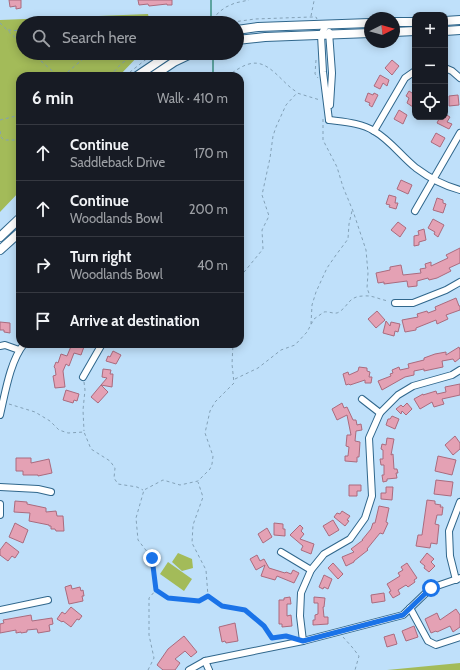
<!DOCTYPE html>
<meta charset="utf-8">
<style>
:root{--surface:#171b24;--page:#242831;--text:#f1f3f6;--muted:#9ea1a6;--line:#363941}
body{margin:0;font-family:Cabin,sans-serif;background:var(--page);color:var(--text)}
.controls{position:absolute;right:12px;top:12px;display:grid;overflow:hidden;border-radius:8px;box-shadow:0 2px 10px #0003}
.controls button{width:36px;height:36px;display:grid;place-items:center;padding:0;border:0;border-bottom:1px solid var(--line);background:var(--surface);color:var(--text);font:20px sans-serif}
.compass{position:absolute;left:364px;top:12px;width:36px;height:36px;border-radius:50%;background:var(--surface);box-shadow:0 2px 10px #0003;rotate:84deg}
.stop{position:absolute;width:12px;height:12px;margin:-9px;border:3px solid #1a73e8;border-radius:50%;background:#fff}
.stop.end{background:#1a73e8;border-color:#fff;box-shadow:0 1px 4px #0008}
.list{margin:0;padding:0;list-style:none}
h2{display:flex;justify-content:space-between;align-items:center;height:52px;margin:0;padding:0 16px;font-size:17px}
h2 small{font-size:13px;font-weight:400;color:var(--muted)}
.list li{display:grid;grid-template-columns:26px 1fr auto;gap:12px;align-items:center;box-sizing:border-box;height:56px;padding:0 16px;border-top:1px solid var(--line)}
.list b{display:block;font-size:15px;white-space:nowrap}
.list p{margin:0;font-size:13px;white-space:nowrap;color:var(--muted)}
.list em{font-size:13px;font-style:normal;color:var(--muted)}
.icon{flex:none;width:22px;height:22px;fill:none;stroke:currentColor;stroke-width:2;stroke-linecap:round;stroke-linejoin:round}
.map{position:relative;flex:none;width:460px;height:670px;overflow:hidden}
.search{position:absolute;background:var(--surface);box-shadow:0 2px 10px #0003;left:16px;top:16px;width:228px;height:44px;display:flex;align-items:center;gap:10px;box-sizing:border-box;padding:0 14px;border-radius:22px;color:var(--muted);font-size:15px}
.panel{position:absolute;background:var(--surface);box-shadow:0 2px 10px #0003;left:16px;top:72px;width:228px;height:276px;border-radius:12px}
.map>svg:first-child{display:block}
.green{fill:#a3bb59}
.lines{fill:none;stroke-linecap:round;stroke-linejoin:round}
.stream{stroke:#3d9183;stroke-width:1.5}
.building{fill:#e4a1b4;stroke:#aa6b7e}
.minor-casing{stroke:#30678c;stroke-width:8}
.tertiary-casing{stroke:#30678c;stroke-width:10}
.path{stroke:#83a1b7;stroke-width:1;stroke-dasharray:3 3;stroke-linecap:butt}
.minor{stroke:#fff;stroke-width:6}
.tertiary{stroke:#fff;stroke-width:8}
.route{stroke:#1a73e8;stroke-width:5}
</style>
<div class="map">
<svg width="460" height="670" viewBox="0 0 460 670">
<rect width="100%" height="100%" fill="#bfe0fa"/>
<g class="green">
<polygon points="148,14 150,23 23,23 23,53 141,53 119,76 20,76 20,191 0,212 0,20"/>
<polygon points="178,553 192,559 193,568 182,571 172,562"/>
<polygon points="168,562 192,579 184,591 160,574"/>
<polygon points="460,663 460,670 387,670"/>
</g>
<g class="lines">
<g class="stream">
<polyline points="211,16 211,0"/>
<polyline points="213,59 213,76"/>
</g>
</g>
<g class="building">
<polygon points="9,0 21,0 21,8 16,9 16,6 10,7"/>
<polygon points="138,0 172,0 172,5 167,5 167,4 149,6 148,4 139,5"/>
<polygon points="392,60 399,66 392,75 385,68"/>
<polygon points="380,75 389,80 387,86 383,83 380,89 374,86"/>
<polygon points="409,91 415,95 415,104 413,107 407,103 409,98 406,96"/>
<polygon points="368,93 373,95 374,93 378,95 372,107 369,105 370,103 365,101"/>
<polygon points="458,95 459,105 449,106 449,96"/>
<polygon points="399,110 407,115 403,124 394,119"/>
<polygon points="445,114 450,117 447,122 452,124 449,129 437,123 440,117 445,117"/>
<polygon points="436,133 445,138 440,147 431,142"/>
<polygon points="401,180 412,185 408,194 397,189"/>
<polygon points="389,195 396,197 395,203 398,203 396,209 389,207 390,205 386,204"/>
<polygon points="437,198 443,200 443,203 446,204 443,213 433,210"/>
<polygon points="433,219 444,225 438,237 434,234 435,232 428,228"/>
<polygon points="398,222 406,228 400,237 391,230"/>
<polygon points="424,229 426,240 419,242 419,245 414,246 414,236 419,235 418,231"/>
<polygon points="460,248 460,263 449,268 451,271 437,278 429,280 428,278 417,281 417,286 408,287 407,281 384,284 384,282 378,283 376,273 390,270 390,267 401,265 403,275 421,273 420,269 426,268 425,264 431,262 431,266 448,258 446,255"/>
<polygon points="456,298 459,306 460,306 460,310 446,315 448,319 437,324 436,320 416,328 416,330 405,332 402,320 418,317 417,314 427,311 428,313 436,310 435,307"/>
<polygon points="377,311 385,320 376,328 368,319"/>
<polygon points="386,321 390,326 391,322 400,324 398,332 395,331 394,336 383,333"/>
<polygon points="0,322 10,323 10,333 4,332 4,330 0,330"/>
<polygon points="72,344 85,344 81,355 74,353 69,366 66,364 63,371 65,387 55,388 53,376 56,375 55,368 54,367 56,362 58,363 61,354 67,356"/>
<polygon points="459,347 460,350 460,358 455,362 453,359 442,361 443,367 424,371 424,369 414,371 414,375 405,377 382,390 378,381 391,376 390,374 393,373 392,370 399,367 400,370 409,368 408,364 424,360 424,358 435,354 446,352 446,355"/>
<polygon points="113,351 121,355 116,364 106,361 108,356 110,357"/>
<polygon points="359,367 367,368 367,371 370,372 369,377 372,377 371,383 365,383 365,380 350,385 349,384 346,385 343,374 348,372 349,375 358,371"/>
<polygon points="103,369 111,370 110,374 113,374 112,387 101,385 107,378 102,377"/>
<polygon points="460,384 460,395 442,399 444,404 434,407 432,402 420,409 414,399 423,394 423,395 436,391 437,394 446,392 445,387"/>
<polygon points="101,385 108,392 98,403 91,397"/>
<polygon points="66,390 79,394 77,401 74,400 73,403 63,400"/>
<polygon points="342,403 344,408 347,407 353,420 356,420 357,425 361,424 362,430 356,431 355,441 360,442 359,457 357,457 357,462 345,461 345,456 348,456 349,447 346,446 347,435 351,435 347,415 337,420 332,409"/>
<polygon points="407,403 412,409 406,415 402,411 401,414 396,409 401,405 403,407"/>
<polygon points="392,416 399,419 395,429 386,425 388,419 390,419"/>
<polygon points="455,436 460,443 460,449 453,455 445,445"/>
<polygon points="387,438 394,439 391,455 393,454 394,469 397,469 398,473 396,473 397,478 387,479 387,481 383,482 382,475 384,475 384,465 381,465 380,459 383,459 383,450 381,449 382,444 386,445"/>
<polygon points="438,456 456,460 452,475 435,471"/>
<polygon points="16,458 31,458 31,463 49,459 52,473 38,476 38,475 23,475 23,471 16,471"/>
<polygon points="436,480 453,482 451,496 434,494"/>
<polygon points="349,485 361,485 361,491 357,491 357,496 349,496"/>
<polygon points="386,487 393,487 392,500 381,499 381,493 386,493"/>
<polygon points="427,500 435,501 435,504 441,505 440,507 443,507 442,515 437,515 435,524 439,525 437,544 431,543 430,548 416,546 418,535 422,535"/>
<polygon points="15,501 27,502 27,504 46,508 46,512 56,511 57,516 63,516 64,531 56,531 55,529 51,529 51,526 49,526 49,525 29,521 30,513 14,512"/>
<polygon points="379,506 389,508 386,522 388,523 383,534 380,533 367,549 368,550 354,561 354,562 346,566 342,557 354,552 351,549 363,540 362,540 371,529 373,523 375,523"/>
<polygon points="342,511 350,516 347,520 349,521 345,526 334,517 337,513 340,514"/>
<polygon points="333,520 339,530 329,536 323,526"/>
<polygon points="15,523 28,530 23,543 9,537"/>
<polygon points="274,523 283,524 283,529 285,529 285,536 274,535"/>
<polygon points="300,525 303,528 301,531 304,534 300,539 314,544 311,554 301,550 303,546 290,535"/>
<polygon points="267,528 272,537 263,543 258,534"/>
<polygon points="6,542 19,552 15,558 12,556 8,561 0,555 0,550"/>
<polygon points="427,553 434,559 431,562 435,566 429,572 424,568 425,566 420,562"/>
<polygon points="257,555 260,561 264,559 269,568 285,573 286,572 291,574 293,570 299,573 294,583 277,576 275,580 261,576 265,565 256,570 250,559"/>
<polygon points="333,563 343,574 338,579 328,568"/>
<polygon points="407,563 417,578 414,580 415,582 408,587 406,585 398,590 400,594 393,598 389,592 391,591 387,584 400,576 398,573 403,570 401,567"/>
<polygon points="324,575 332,579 328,589 324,587 323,589 319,587"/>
<polygon points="71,585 72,589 80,587 81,591 83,590 84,596 82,596 83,601 69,604 65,587"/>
<polygon points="384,593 385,601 372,603 371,595"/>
<polygon points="290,597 291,604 287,604 287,616 291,615 292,626 282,627 282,624 279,624 279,600 284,600 284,598"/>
<polygon points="314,597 325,598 324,607 323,607 324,617 328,617 328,624 313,625 313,620 315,620 315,615 318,614 318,603 314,603"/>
<polygon points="71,607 82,616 79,620 77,619 71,627 63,621 62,622 57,619 62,612 65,614"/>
<polygon points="456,609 460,615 460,627 453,632 450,626 437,632 436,631 431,633 425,619 437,613 440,620"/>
<polygon points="31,615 32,621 52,618 53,624 49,625 50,631 38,633 37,629 27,630 27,632 21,633 21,632 16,633 16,630 0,633 0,624 4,623 3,620"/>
<polygon points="235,623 238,641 226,643 225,641 222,642 219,627"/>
<polygon points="414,626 418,637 406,641 402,631"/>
<polygon points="394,634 397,644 387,647 384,637"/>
<polygon points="184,636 197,652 191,657 185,651 175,659 180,663 175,670 163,670 157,665 168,649"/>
</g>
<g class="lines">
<defs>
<g id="minor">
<polyline points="326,25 321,35 323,72 329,120"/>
<polyline points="329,32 332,73 330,105"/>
<polyline points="445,68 452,71 460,78"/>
<path d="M 329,120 C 344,122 361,123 374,131 C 390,140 401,156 416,168 C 428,177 445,186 460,190"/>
<polyline points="374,131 405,78 415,71"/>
<polyline points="415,211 460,133"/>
<polyline points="395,303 413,303 446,290 460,282"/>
<polyline points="0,346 5,345 19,350"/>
<polyline points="83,377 102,344"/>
<polyline points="362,399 380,413"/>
<path d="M 0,415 C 5,394 10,361 24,344"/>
<polyline points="0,487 38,489 51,492"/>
<polyline points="0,504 0,515"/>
<polyline points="281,552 311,570"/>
<polyline points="456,580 450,556 449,531 460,502"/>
<polyline points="410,608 428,641 436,645 460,637"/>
<polyline points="0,610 48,600"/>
<polyline points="303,641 300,616 301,593 311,570 324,554 350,539 365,518 372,496 369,438 380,413 398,395 413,386 452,375 460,370"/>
<polyline points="205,661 209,670"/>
<polyline points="189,670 205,661 303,641 403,615 431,588 460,578"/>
</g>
<g id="tertiary">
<polyline points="445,21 460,20"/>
<polyline points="394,22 415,22"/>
<polyline points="237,30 258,27 370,23"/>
<polyline points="445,31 460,30"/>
<polyline points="394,32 415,31"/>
<polyline points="237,40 265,37 370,33"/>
<polyline points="137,76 171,53"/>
<polyline points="153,76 174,62 193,53"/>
<polyline points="0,237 20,218"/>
<polyline points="0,250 20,232"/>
</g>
</defs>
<use href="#minor" class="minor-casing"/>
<use href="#tertiary" class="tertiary-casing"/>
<g class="path">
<polyline points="311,16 314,1 313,0"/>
<polyline points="0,23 23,45"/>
<polyline points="175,23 178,23"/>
<polyline points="195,23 213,19 219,12 226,7 235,3 249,0"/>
<polyline points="226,23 255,19 311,17 316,17 317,19"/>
<polyline points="8,30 23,31"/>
<polyline points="32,53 58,76"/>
<polyline points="316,60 315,74 318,78"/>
<polyline points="63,76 90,53"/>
<polyline points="110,76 121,64 136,53"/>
<polyline points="125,76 154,53"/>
<path d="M 227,76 C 234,72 241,66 249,64 C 269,58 282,84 297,92"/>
<polyline points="323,119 323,140 337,167 343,187 353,211 366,250 368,273 367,288 370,296"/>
<polyline points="0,120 20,115"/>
<polyline points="0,131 1,137 4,140 16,140 20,141"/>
<polyline points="19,141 18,135 20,130"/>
<polyline points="240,277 263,249 262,230 269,216 262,195 270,158 273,136 276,127 286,105 297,93 320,100"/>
<polyline points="311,324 312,305 316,292 327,268 336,255 348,239 349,224 352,211"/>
<path d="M 235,379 L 258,368 L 281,350 L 295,345 L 307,332 L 314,319 L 324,312 C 329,311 335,315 339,312 C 349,306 348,296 364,296 C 373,295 380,300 389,301"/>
<polyline points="84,382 85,390 83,410 84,431"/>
<polyline points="9,404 35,412 50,421 59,430 68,433 84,432 91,449 110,461 115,468 114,478 118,484 137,487 143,490"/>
<polyline points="156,590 168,598 199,601 208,596 206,570 192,543 193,525 203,497 198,482"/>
<polyline points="208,596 222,606 245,610 263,626 272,638 286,636 291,637"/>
<polyline points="343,637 352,647 359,656 355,670"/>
<polyline points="148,670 154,658 149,635 149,598 156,590 152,558 138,540 136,518 144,490 163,480 180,485 198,481 210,469 212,464 213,456 205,433 210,411 215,402 234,383 232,364 233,344"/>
</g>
<use href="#minor" class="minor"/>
<use href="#tertiary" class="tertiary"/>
</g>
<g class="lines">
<polyline class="route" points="152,558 156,590 168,598 199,601 208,596 222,606 245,610 264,626 272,638 286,636 303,641 403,615 431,588"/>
</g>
</svg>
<div class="controls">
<button>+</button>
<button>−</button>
<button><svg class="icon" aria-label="locate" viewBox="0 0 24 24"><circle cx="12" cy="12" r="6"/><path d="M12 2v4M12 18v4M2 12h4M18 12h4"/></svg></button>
</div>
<svg class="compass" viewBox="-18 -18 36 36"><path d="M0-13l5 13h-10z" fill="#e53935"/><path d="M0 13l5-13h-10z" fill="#9ea1a6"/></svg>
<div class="stop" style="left:431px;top:588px"></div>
<div class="stop end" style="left:152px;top:558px"></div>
<div class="search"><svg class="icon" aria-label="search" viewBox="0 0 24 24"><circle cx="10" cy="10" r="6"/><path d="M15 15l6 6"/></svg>Search here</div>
<section class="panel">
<h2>6 min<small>Walk · 410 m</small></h2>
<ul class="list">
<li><svg class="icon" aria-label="ahead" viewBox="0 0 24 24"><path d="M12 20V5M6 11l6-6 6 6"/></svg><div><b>Continue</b><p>Saddleback Drive</p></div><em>170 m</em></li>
<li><svg class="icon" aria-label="ahead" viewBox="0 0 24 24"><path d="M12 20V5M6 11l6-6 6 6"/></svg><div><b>Continue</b><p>Woodlands Bowl</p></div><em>200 m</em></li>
<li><svg class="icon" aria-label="right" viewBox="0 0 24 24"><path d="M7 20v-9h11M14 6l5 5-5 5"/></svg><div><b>Turn right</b><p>Woodlands Bowl</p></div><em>40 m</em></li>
<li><svg class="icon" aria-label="arrive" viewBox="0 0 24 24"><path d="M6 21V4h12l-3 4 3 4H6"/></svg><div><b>Arrive at destination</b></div></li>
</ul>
</section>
</div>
